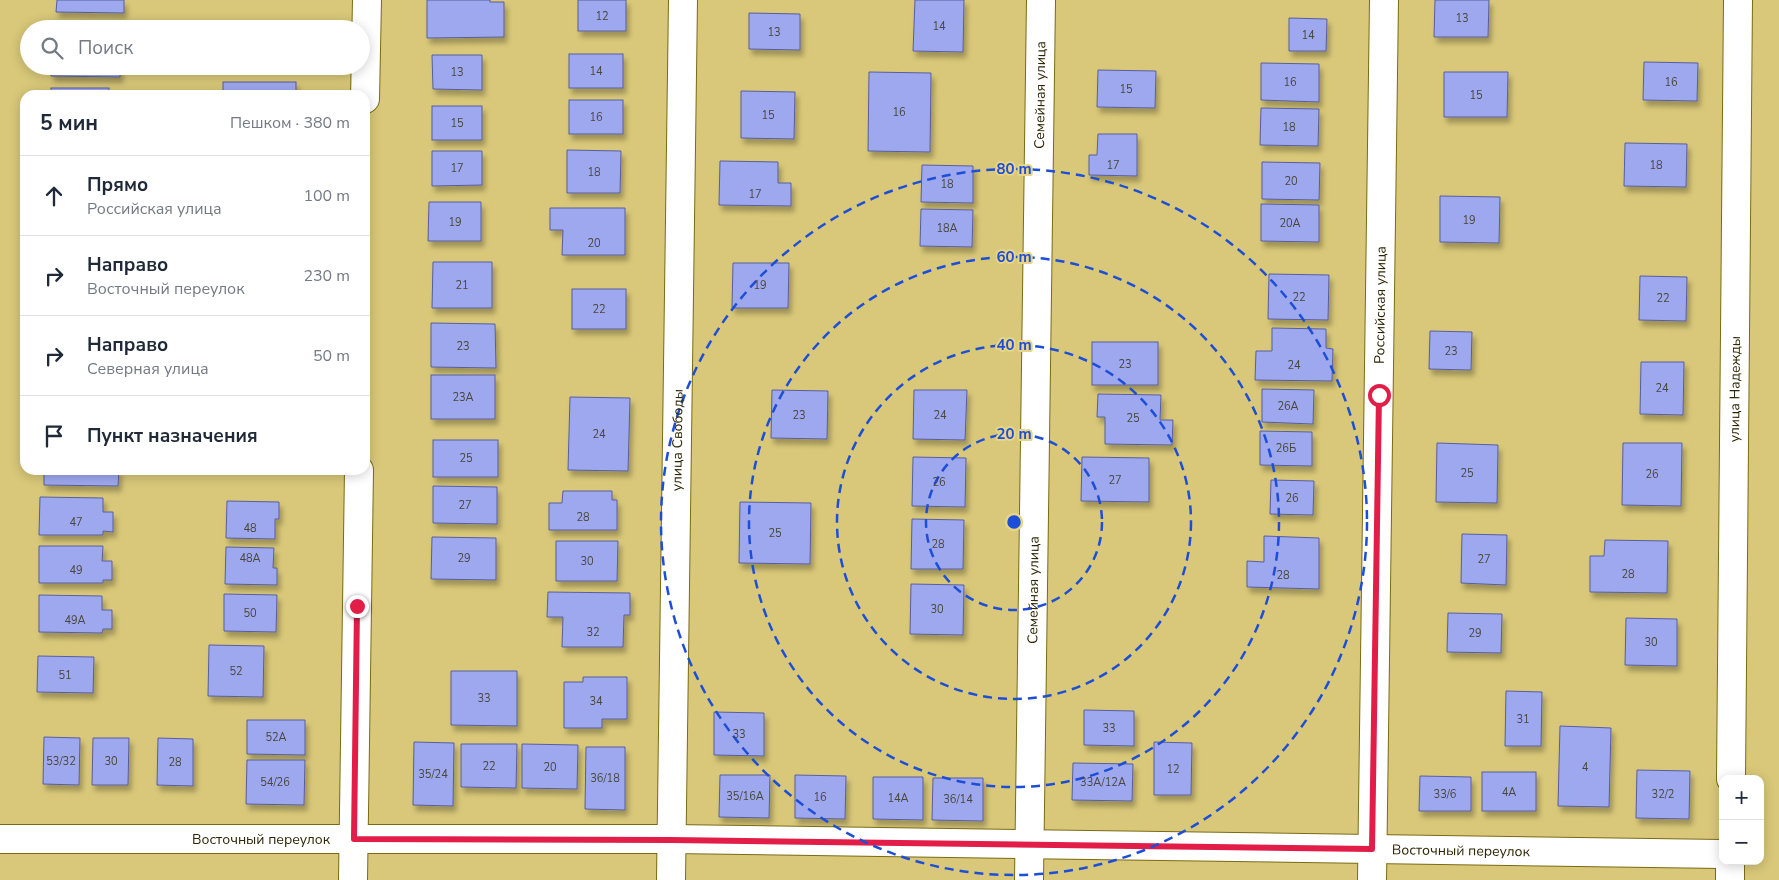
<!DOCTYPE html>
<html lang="ru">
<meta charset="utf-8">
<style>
:root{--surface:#fff;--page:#f2f2f3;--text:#1f2937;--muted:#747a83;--line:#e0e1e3}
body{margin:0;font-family:"Nunito Sans",sans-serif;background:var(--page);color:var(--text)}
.controls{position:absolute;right:15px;bottom:15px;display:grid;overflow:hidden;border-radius:10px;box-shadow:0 2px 12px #0003}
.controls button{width:45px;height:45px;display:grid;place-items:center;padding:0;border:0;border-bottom:1px solid var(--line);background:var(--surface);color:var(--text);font:25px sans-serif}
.stop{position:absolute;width:15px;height:15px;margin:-11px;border:4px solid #e11d48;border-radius:50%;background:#fff}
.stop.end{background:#e11d48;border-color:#fff;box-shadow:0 1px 5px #0008}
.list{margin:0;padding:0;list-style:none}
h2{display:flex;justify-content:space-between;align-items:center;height:65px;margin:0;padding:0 20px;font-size:21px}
h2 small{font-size:16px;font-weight:400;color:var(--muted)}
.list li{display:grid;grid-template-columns:32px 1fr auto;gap:15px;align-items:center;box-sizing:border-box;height:80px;padding:0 20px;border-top:1px solid var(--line)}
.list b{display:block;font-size:19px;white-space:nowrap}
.list p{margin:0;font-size:16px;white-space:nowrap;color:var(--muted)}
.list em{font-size:16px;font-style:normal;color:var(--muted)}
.icon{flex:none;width:28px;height:28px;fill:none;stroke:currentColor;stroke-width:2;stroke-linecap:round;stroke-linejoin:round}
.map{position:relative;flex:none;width:1779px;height:880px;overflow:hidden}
.search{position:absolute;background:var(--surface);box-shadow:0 2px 12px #0003;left:20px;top:20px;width:350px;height:55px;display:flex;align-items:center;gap:12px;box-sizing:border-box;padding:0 18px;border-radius:28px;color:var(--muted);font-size:19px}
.panel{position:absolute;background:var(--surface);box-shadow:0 2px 12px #0003;left:20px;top:90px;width:350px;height:385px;border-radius:15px}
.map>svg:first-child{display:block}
.building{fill:#9ea8ee;stroke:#575e9e;filter:url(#shadow)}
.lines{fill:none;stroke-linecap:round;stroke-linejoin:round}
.minor-casing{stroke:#7b6a14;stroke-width:30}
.minor{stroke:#fff;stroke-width:28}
.route{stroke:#e11d48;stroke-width:6}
.ring{fill:none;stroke:#1d4ed8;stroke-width:2.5;stroke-dasharray:9 6}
.labels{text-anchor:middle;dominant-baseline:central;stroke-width:4;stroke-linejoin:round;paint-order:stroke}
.number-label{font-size:11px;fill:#49463e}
.street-label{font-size:14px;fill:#2d2604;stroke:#e6d586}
.centre{fill:#1d4ed8;stroke:#e6d586;stroke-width:2.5}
.ring-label{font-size:15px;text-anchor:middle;font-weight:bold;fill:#1d4ed8;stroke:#e6d586;stroke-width:4;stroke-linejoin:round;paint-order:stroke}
</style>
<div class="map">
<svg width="1779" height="880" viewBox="0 0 1779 880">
<defs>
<filter id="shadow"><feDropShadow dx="3" dy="5.5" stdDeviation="2.5" flood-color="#0004"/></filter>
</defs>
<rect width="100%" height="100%" fill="#d9c879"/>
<g class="building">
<polygon points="57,0 124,0 124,13 56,12"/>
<polygon points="427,0 490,0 490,2 504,2 504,37 427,38"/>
<rect x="578" y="0" width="48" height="31"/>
<polygon points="915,0 964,0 963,52 913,51"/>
<polygon points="1435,0 1489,0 1488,37 1434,37"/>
<polygon points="749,13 800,14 800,50 749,49"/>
<polygon points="1289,18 1327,19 1326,51 1289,51"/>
<rect x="569" y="54" width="54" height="34"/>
<polygon points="432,55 482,55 482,90 433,89"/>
<polygon points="1644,62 1698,63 1697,101 1643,100"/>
<polygon points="1261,63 1319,64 1319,102 1261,100"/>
<polygon points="51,66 120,66 120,77 51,76"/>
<polygon points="1098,70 1156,71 1155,108 1097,107"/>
<polygon points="869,72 931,73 930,152 868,151"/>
<polygon points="1444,72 1508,72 1507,117 1444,117"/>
<rect x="223" y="82" width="73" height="13"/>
<rect x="51" y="88" width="58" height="7"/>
<polygon points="741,91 795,92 794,139 741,138"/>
<rect x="569" y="100" width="54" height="34"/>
<rect x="432" y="106" width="50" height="34"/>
<polygon points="1261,108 1319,109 1318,146 1260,145"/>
<polygon points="1098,134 1137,134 1137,176 1089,175 1089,155 1097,155"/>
<polygon points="1625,143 1687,144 1686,187 1624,186"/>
<polygon points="567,150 621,151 620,193 567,193"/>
<polygon points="432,151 482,151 482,185 432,186"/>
<polygon points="720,161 778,162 778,183 791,183 791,206 719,205"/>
<polygon points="1262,162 1320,163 1319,200 1262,199"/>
<polygon points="922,165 973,166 973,203 921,202"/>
<polygon points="1440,196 1500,197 1499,243 1440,242"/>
<polygon points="429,202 481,202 481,241 428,241"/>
<polygon points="1261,204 1319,205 1319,242 1261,241"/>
<polygon points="550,208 625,208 625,255 562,255 563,230 550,230"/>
<polygon points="921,209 973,210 972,247 920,246"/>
<polygon points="433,262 492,262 492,308 432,308"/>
<polygon points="733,263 789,263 788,308 732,308"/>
<polygon points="1269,274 1329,275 1328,320 1268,319"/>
<polygon points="1640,276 1687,277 1686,321 1639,320"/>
<rect x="572" y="289" width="54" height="40"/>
<polygon points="431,323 495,324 496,368 431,367"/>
<polygon points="1272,328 1326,329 1326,348 1333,349 1332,381 1255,380 1256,351 1272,351"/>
<polygon points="1430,331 1472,332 1471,370 1429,369"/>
<rect x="1092" y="342" width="66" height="43"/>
<polygon points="1641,362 1684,362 1683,415 1640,414"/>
<rect x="431" y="375" width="64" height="44"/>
<polygon points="1262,389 1314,390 1313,424 1262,422"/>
<polygon points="772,390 828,391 827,439 771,438"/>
<polygon points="914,390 967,390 965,440 913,439"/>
<polygon points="1098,394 1161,395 1160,420 1173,420 1172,445 1105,444 1105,417 1097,417"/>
<polygon points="570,397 630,398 628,471 568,470"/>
<polygon points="1260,431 1312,432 1312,466 1260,465"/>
<rect x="433" y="440" width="65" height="37"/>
<polygon points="1437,443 1498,445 1497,503 1436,502"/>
<polygon points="1623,443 1682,443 1681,506 1622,505"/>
<polygon points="913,457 966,458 965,507 912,506"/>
<polygon points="1082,457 1149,458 1149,502 1081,501"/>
<polygon points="44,470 119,470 118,486 44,485"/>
<polygon points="1271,480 1314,481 1313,515 1270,514"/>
<polygon points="433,486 497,487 497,524 433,523"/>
<polygon points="563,491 612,491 612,500 617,500 617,530 549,530 549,503 562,503"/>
<polygon points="40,497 103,498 103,512 113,512 113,532 103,531 103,535 39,535"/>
<polygon points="227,501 279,502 279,519 275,519 275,539 226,538"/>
<polygon points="740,502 811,503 810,564 739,563"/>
<polygon points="912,519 964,520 963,569 911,569"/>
<polygon points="1462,534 1507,535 1506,585 1461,583"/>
<polygon points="1264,536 1319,538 1319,589 1247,587 1247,561 1264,562"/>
<polygon points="432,537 496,538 496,580 431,579"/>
<polygon points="1605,540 1668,541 1667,593 1590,592 1590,556 1604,556"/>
<polygon points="556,541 618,541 617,581 556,581"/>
<polygon points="39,546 103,546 102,561 112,561 112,580 103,580 103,583 39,583"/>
<polygon points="226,547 274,548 273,568 277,568 277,585 225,584"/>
<polygon points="911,584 964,585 963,635 910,634"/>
<polygon points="548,592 630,593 630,615 624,615 623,647 562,647 563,617 547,617"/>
<polygon points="224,594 277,595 276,632 224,631"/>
<polygon points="39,595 102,596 102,610 112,610 112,629 103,629 102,633 39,632"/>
<polygon points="1448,613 1502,614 1501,653 1447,652"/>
<polygon points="1626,618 1677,619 1677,666 1625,665"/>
<polygon points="209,645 264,646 263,697 208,696"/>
<polygon points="38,656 94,657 93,693 37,692"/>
<polygon points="451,671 517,671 517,726 451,725"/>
<polygon points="583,677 627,677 627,719 602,719 602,728 564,728 564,682 583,682"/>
<polygon points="1506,691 1542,692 1541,746 1505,746"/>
<polygon points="1084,710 1134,711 1134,746 1084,745"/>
<polygon points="714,712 764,713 764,756 714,755"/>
<polygon points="247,720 305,720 305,755 247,754"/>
<polygon points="1560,726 1611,728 1609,807 1558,806"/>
<polygon points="44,737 80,738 79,785 43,784"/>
<polygon points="93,738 129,738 128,785 92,785"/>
<polygon points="158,738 193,739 193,786 157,785"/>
<polygon points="414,742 454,743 453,806 413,805"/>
<polygon points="1154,742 1192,743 1191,795 1154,795"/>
<polygon points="461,744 517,744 516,788 461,787"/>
<polygon points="522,744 578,745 577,789 522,788"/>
<polygon points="586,747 625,747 625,810 585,809"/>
<polygon points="247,760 305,760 304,805 246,804"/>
<polygon points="1073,763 1133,764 1132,801 1072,800"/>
<polygon points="1637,770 1690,771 1689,819 1636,818"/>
<rect x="1482" y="772" width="54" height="39"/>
<polygon points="720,775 770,775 769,818 719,817"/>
<polygon points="795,775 846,776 845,819 795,818"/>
<polygon points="1420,776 1471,777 1471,811 1419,811"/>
<polygon points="873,777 923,777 923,820 873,819"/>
<polygon points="933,778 983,778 983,821 932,820"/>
</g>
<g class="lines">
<defs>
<g id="minor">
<polyline points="365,99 367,0"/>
<path id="s1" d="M 1731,779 L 1738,0"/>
<path id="s2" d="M 0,839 L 671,839 L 1723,854"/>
<polyline points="353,880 359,470"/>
<path id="s3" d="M 671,880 L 683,0"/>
<path id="s4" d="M 1029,880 L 1041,0"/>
<path id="s5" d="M 1372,880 L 1384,0"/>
<polyline points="1730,880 1730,861"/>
</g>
</defs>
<use href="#minor" class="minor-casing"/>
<use href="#minor" class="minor"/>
</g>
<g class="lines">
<polyline class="route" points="357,606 354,839 671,840 1372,849 1379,395"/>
</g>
<g class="ring">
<circle cx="1014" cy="522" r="88"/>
<circle cx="1014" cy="522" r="177"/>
<circle cx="1014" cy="522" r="265"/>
<circle cx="1014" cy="522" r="353"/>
</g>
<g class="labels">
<g class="number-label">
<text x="602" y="16">12</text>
<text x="1462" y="18">13</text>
<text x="939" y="26">14</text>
<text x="774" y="32">13</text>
<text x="1308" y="35">14</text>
<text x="596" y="71">14</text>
<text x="457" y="72">13</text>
<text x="1290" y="82">16</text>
<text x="1671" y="82">16</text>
<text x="1126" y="89">15</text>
<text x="1476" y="95">15</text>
<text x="899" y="112">16</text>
<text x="768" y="115">15</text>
<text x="596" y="117">16</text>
<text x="457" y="123">15</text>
<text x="1289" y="127">18</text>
<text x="1113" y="165">17</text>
<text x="1656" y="165">18</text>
<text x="457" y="168">17</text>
<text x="594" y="172">18</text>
<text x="1291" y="181">20</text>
<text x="947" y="184">18</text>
<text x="755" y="194">17</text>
<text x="1469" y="220">19</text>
<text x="455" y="222">19</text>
<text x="1290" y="223">20А</text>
<text x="947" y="228">18А</text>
<text x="594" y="243">20</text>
<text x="462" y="285">21</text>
<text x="760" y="285">19</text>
<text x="1299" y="297">22</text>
<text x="1663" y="298">22</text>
<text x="599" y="309">22</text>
<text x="463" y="346">23</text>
<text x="1451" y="351">23</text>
<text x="1125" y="364">23</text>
<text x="1294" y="365">24</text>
<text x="1662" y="388">24</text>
<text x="463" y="397">23А</text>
<text x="1288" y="406">26А</text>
<text x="799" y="415">23</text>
<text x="940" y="415">24</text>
<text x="1133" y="418">25</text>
<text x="599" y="434">24</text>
<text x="1286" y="448">26Б</text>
<text x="466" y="458">25</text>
<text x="1467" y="473">25</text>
<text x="1652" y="474">26</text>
<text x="1115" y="480">27</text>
<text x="939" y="482">26</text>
<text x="1292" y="498">26</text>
<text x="465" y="505">27</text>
<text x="583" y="517">28</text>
<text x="76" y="522">47</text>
<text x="250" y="528">48</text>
<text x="775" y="533">25</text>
<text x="938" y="544">28</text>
<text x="250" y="558">48А</text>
<text x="464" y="558">29</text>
<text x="1484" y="559">27</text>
<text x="587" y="561">30</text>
<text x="76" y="570">49</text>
<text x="1628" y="574">28</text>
<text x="1283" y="575">28</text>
<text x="937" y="609">30</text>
<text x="250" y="613">50</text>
<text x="75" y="620">49А</text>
<text x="593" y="632">32</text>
<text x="1475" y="633">29</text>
<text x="1651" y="642">30</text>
<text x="236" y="671">52</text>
<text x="65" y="675">51</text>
<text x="484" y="698">33</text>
<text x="596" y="701">34</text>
<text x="1523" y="719">31</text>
<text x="1109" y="728">33</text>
<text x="739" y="734">33</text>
<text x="276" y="737">52А</text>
<text x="61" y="761">53/32</text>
<text x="111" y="761">30</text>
<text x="175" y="762">28</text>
<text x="489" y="766">22</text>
<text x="550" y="767">20</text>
<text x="1585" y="767">4</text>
<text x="1173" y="769">12</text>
<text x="433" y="774">35/24</text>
<text x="605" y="778">36/18</text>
<text x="275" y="782">54/26</text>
<text x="1103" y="782">33А/12А</text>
<text x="1509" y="792">4А</text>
<text x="1445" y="794">33/6</text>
<text x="1663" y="794">32/2</text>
<text x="745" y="796">35/16А</text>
<text x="820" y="797">16</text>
<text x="898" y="798">14А</text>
<text x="958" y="799">36/14</text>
</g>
<g class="street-label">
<text stroke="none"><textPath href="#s4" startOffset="785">Семейная улица</textPath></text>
<text stroke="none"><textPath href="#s5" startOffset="575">Российская улица</textPath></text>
<text stroke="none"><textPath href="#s1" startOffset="390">улица Надежды</textPath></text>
<text stroke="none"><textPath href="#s3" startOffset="440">улица Свободы</textPath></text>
<text stroke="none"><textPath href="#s4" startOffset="290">Семейная улица</textPath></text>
<text stroke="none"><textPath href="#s2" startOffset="261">Восточный переулок</textPath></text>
<text stroke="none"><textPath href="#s2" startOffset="1461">Восточный переулок</textPath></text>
</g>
</g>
<circle cx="1014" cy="522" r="8" class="centre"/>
<g class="ring-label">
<text x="1014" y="174">80 m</text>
<text x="1014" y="262">60 m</text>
<text x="1014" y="350">40 m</text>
<text x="1014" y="439">20 m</text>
</g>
</svg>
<div class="controls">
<button>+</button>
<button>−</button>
</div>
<div class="stop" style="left:1379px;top:395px"></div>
<div class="stop end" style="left:357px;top:606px"></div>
<div class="search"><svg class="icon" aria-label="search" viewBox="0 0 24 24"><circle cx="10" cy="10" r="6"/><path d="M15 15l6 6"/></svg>Поиск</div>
<section class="panel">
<h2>5 мин<small>Пешком · 380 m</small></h2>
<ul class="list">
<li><svg class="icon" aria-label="ahead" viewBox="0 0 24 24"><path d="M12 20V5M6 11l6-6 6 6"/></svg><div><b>Прямо</b><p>Российская улица</p></div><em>100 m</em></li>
<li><svg class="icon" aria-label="right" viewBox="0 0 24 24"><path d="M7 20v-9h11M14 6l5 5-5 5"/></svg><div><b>Направо</b><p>Восточный переулок</p></div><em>230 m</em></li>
<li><svg class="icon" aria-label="right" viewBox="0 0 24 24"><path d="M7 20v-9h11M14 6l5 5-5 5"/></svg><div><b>Направо</b><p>Северная улица</p></div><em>50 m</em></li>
<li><svg class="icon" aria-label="arrive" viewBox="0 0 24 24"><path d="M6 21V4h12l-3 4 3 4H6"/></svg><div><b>Пункт назначения</b></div></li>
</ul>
</section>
</div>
